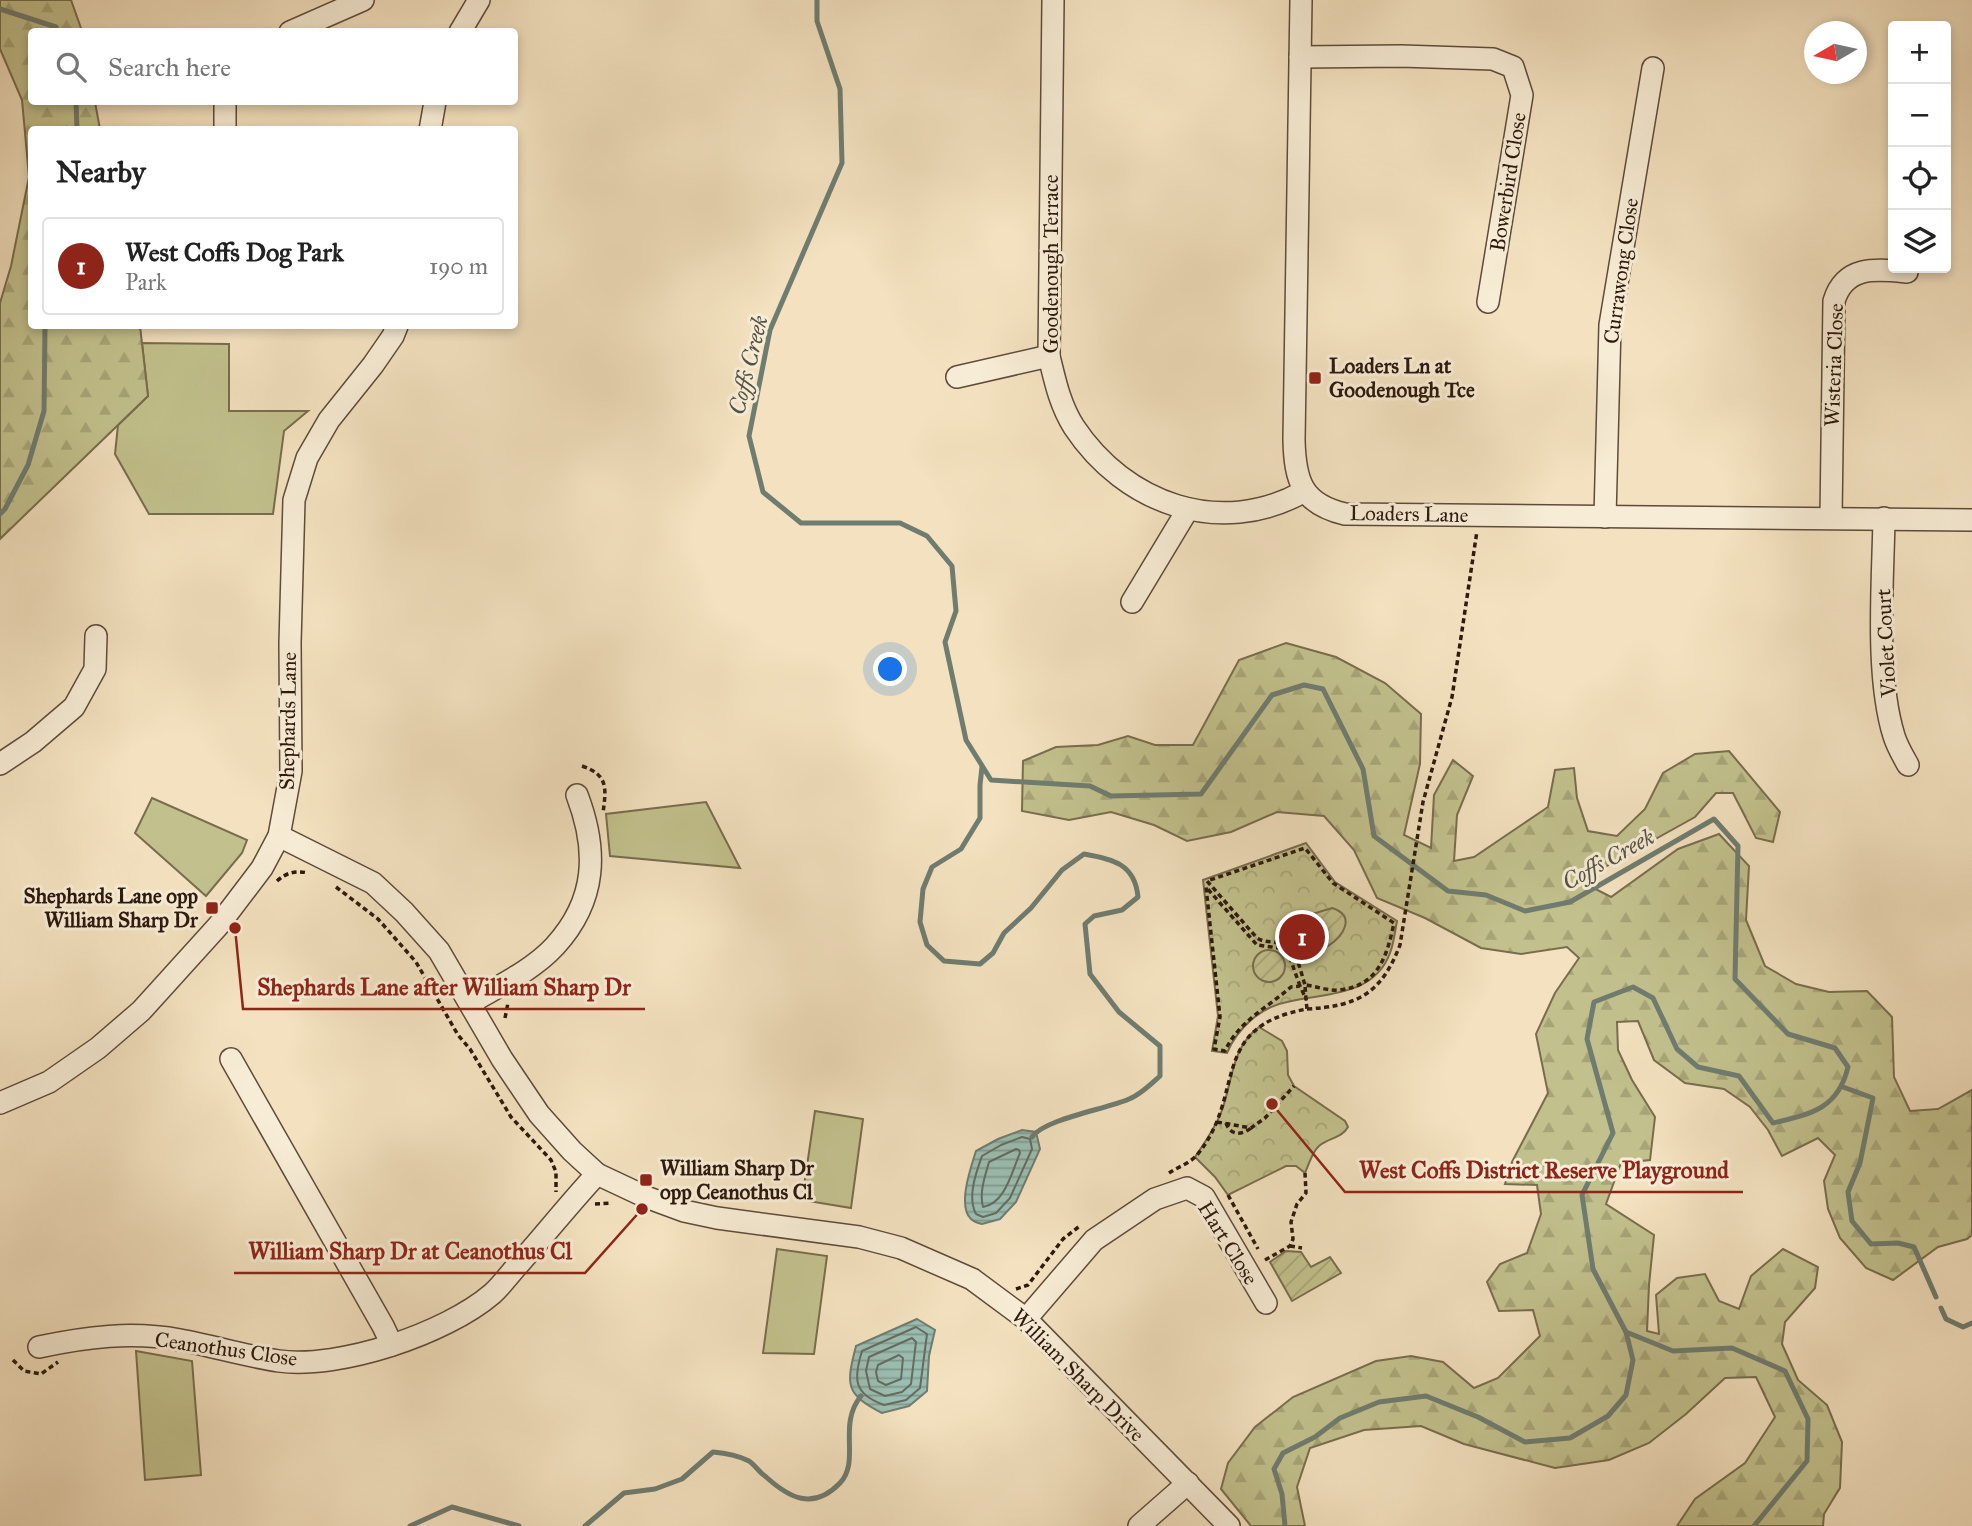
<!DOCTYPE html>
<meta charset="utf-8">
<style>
:root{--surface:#fff;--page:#f6f6f6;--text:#222;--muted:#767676;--line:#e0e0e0;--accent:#8f2418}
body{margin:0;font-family:"IM FELL Great Primer",serif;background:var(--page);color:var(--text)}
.controls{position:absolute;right:21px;top:21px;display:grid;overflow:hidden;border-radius:7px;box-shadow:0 4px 10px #0003}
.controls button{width:63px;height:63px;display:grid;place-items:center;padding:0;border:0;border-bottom:2px solid var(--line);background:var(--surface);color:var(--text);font:35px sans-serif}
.compass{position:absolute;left:1804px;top:21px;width:63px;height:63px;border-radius:50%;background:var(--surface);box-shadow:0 4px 10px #0003;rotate:261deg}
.you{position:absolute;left:891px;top:670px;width:24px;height:24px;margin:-18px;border:5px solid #fff;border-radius:50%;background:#1a73e8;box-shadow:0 0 0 10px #1a73e833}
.badge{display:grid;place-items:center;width:46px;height:46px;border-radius:50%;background:var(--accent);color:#fff;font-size:23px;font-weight:700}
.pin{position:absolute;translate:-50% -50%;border:4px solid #fff;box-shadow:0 2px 7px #0006}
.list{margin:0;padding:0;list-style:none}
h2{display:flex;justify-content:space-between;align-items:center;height:91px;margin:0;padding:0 28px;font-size:30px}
h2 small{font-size:23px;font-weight:400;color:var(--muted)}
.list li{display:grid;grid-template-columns:46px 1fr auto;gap:21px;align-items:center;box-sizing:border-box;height:98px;margin:0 14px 14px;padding:0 14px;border:2px solid var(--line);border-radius:7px}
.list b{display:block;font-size:26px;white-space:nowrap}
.list p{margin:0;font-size:23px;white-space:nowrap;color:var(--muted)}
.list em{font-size:23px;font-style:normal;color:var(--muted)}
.icon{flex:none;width:38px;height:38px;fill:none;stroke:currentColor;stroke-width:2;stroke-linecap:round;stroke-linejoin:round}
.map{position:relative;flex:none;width:1972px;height:1526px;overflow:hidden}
.search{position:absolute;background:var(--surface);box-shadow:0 4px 10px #0003;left:28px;top:28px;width:490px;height:77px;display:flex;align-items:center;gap:18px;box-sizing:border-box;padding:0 24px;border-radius:7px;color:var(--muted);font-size:26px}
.panel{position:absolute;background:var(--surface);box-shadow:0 4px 10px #0003;left:28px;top:126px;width:490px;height:203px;border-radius:7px}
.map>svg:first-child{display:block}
.grass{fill:#c2c18d;stroke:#786d4e;stroke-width:2}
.forest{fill:url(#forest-firs);stroke:#786d4e;stroke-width:2}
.park{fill:url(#park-crowns);stroke:#786d4e;stroke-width:2}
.garden{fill:url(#garden-furrows);stroke:#786d4e;stroke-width:2}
.water{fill:url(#water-rules);stroke:#6f7c70;stroke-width:2}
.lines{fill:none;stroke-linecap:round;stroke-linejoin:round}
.shore{stroke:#646c60;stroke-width:2}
.stream{stroke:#6f7c70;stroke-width:5}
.minor-casing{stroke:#5e4b3a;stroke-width:24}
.path{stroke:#2d190e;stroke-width:3.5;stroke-dasharray:5 3.5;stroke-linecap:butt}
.minor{stroke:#f7ecd5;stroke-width:21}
.poi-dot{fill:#8f2418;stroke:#f7ecd5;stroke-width:2.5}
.labels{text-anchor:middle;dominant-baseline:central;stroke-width:6;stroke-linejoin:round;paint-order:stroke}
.street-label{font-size:21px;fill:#2d190e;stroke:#f7ecd5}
.poi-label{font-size:21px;font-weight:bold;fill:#2d190e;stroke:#f7ecd5;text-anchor:start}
.water-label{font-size:23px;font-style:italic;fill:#545347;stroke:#f7ecd5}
.leader{fill:none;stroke:#8f2418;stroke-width:2.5}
.callout-dot{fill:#8f2418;stroke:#f7ecd5;stroke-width:2.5}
.callout-label{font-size:23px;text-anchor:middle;font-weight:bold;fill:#8f2418;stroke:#f7ecd5;stroke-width:6;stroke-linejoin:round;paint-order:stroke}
</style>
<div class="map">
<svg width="1972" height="1526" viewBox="0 0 1972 1526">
<defs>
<pattern id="forest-firs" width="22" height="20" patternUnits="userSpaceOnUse" patternTransform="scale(1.75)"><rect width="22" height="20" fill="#c2c18d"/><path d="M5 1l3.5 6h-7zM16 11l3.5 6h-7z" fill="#a7a578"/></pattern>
<pattern id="park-crowns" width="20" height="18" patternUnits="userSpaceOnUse" patternTransform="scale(1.75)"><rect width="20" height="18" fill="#c2c18d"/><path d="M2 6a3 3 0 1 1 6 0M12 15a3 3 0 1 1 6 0" fill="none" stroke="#a7a578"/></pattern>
<pattern id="garden-furrows" width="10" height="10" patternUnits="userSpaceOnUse" patternTransform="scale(1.75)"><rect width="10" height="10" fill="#c2c18d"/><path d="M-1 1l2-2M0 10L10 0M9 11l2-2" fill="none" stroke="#a7a578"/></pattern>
<pattern id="water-rules" width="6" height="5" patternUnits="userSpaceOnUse" patternTransform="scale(1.75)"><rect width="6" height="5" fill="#9bbeb2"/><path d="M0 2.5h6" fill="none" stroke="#7f9a8f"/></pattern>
</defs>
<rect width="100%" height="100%" fill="#f3e1bf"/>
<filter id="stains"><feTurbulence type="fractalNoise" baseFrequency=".00286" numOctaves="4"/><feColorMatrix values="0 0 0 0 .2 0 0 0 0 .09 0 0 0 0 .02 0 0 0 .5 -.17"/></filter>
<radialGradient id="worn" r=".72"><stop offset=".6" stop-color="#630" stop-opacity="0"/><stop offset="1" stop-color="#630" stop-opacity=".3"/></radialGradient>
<g class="grass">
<polygon points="142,343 229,344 229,411 308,411 284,431 273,514 149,514 115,454 118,425 148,396"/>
<polygon points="152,798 247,840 242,853 206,896 135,833"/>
<polygon points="706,802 740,868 610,856 606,814"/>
<polygon points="815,1111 863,1119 851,1208 802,1200"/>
<polygon points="777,1249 827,1256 814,1354 763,1353"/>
<polygon points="136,1351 192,1361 201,1475 145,1480"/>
</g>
<g class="forest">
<polygon points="0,0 71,0 82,31 32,32 32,102 95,102 100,129 32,130 32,326 140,326 148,396 0,539 0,303 11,266 29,177 22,100 0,49"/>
<polygon points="1286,643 1336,657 1385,683 1421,714 1420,764 1404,835 1431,848 1434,795 1453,760 1473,776 1457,815 1454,861 1474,857 1548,807 1555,770 1574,768 1577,798 1588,831 1617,836 1645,809 1663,773 1695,754 1729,751 1780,812 1773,842 1756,838 1733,793 1716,793 1695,817 1580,881 1611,897 1678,849 1719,834 1749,866 1746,920 1765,966 1796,984 1829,992 1867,991 1892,1017 1894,1077 1910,1111 1938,1109 1972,1090 1972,1235 1967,1239 1938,1247 1893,1280 1866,1268 1840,1238 1828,1209 1824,1181 1835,1155 1818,1138 1782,1156 1768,1130 1750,1107 1724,1089 1685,1083 1654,1060 1638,1021 1617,1022 1618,1050 1632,1080 1655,1117 1650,1160 1621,1163 1606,1204 1654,1235 1649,1285 1647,1331 1659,1334 1656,1295 1677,1278 1705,1274 1719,1301 1739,1309 1751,1276 1783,1249 1818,1267 1815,1288 1785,1322 1782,1344 1798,1380 1827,1405 1842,1442 1840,1488 1824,1514 1823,1526 1677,1526 1695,1499 1745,1463 1775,1417 1756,1377 1725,1378 1686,1414 1649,1443 1609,1460 1555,1468 1464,1444 1421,1426 1364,1430 1310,1448 1297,1487 1305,1526 1251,1526 1221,1489 1228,1463 1255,1427 1293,1397 1376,1361 1411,1356 1443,1362 1474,1388 1498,1378 1540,1336 1533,1310 1499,1311 1487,1282 1500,1264 1527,1253 1541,1214 1537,1185 1505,1184 1512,1162 1548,1093 1536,1034 1555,993 1579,958 1567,947 1521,954 1481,948 1425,918 1377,898 1354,850 1324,816 1277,812 1231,832 1187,841 1154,825 1111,812 1069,820 1022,811 1023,761 1056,747 1098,745 1128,736 1155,745 1193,745 1239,660"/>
</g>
<g class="park">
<path d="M 1306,843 L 1335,882 L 1397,921 C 1395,931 1394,943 1390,953 C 1374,997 1324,993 1287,1002 C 1260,1007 1237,1029 1227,1053 L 1212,1051 L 1218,1016 L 1203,880 Z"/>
<path d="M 1259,1027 L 1282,1041 L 1287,1051 L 1288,1075 L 1294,1086 L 1345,1121 L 1348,1127 C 1342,1138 1328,1138 1319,1146 C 1312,1152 1309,1164 1305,1173 L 1296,1166 L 1286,1166 L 1228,1195 L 1215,1177 L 1195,1157 C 1205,1142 1216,1127 1222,1110 C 1233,1080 1231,1048 1259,1027 Z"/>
</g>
<g class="garden">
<path d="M 1332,908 C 1380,923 1285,990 1295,923 L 1306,916 Z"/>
<circle cx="1269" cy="966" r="16"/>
<polygon points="1286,1251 1301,1252 1311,1267 1330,1257 1341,1273 1292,1301 1270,1262"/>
</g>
<g class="water">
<path d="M 1022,1130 L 1036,1132 L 1040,1149 L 1016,1202 L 1000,1219 L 982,1224 C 978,1223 974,1222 971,1219 C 957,1206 971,1167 976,1151 L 998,1139 Z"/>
<path d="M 917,1319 L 935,1330 L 929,1356 L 927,1391 L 909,1406 L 882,1413 C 845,1394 846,1385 856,1346 Z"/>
</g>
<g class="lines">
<g class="shore">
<path d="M 1022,1137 L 1030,1139 L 1032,1149 L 1010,1198 L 996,1213 L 983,1217 L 976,1214 C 967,1197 976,1173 982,1156 L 1001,1145 Z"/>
<path d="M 1016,1149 L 1019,1150 L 1020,1153 C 1012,1171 1005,1204 983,1207 C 979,1193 985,1176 989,1162 Z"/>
<path d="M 916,1327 L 927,1334 L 920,1388 L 906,1400 L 884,1405 C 854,1394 853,1380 862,1351 Z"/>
<polygon points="912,1338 916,1342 911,1384 902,1392 885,1396 870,1389 866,1371 869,1357"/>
<polygon points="899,1355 903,1358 901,1379 886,1385 878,1381 876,1372 878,1365"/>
</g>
<g class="stream">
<path d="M 817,0 L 817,21 L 840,89 L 842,163 L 770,330 L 749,436 L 763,492 L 801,523 L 900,523 L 927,536 L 952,566 L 956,611 L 945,642 L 966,740 L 991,780 L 1090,786 L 1111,796 L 1201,794 L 1272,695 L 1304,685 L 1323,689 L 1363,769 L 1374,836 L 1448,891 L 1486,895 L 1525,911 L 1570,902 L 1714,819 L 1738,846 L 1735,979 L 1788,1034 L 1835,1048 L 1848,1067 C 1838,1109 1811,1114 1773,1123 L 1739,1076 L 1698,1067 L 1677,1049 L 1653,998 L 1633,987 L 1594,1002 L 1587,1039 L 1613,1133 L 1582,1195 L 1593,1269 L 1626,1332 L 1673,1351 L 1732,1348 L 1785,1371 L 1808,1419 L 1807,1461 L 1754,1526"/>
<polyline points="0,9 56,27 57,32"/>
<polyline points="76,102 77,130"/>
<polyline points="0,514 5,509 28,465 44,411 45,326"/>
<path d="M 982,767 L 980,785 L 980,818 L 961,849 L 932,867 L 923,889 L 920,922 L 927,945 L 944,961 L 980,964 L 993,953 L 1004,933 L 1031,908 L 1062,870 L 1084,854 C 1113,859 1135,864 1138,897 L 1122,910 L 1094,916 L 1085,924 L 1090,974 L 1119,1012 L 1160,1046 L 1160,1076 C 1151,1084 1140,1095 1129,1099 C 1107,1109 1044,1119 1032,1137"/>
<polyline points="1843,1087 1873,1098 1860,1163 1848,1192 1852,1221 1871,1244 1898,1243 1914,1247 1936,1297"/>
<polyline points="1941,1308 1946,1319 1963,1327 1972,1323"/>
<polyline points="410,1526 452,1507 519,1526"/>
<path d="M 585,1526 L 624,1493 L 655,1489 L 682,1479 L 713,1452 C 726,1453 737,1455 749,1461 C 755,1465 759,1472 765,1476 C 789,1498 813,1511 840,1483 C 861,1461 837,1425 861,1396"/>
<polyline points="1285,1526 1282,1494 1274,1469 1283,1453 1315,1437 1340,1418 1379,1402 1426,1396 1478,1417 1525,1442 1570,1438 1608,1416 1626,1395 1633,1360 1626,1332"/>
</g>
<defs>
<g id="minor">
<path d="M 1053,0 L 1049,356 C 1055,381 1060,405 1074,427 C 1125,504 1220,538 1303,492"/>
<path d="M 1301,0 L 1294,440 C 1295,481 1302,504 1345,514 L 1972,520"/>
<polyline points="290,32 363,0"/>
<polyline points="460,32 479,0"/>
<polyline points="1300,57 1401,56 1493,59 1513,67 1522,95 1488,302"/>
<polyline points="225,102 225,130"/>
<polyline points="430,130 435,102"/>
<polyline points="957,377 1049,356"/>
<polyline points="1605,517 1610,325 1653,68"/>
<path d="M 1831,517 L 1834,301 C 1845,265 1876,269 1907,272"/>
<path d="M 1884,518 C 1883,582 1875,675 1894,736 C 1897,746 1903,756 1908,765"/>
<polyline points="1132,602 1188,509"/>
<polyline points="0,764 33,742 74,707 95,669 96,636"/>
<polyline points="279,836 373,883 404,912 439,951 502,1059 539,1114 572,1151 597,1174 646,1197 684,1211 717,1218 859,1237 901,1248 972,1279 1026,1319 1229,1526"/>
<path d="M 470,1003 C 499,986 533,970 555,946 C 597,900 598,850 577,795"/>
<polyline points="231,1059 383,1326 392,1345"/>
<polyline points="0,1103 49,1082 98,1048 141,1011 218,926 262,868 279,836 291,771 290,643 294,500 307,458 329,420 373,365 393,336 397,326"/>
<polyline points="1026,1319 1094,1240 1155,1199 1187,1188 1204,1197 1266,1303"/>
<path d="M 39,1347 C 86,1337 132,1331 180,1340 C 213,1346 245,1356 279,1361 C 340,1369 445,1334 492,1294 C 501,1286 509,1275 517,1266 C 544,1236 569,1204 597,1174"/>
<polyline points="1139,1526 1188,1483"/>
</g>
</defs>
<use href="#minor" class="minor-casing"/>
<g class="path">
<path d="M 582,766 C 609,775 606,789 603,813"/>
<path d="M 277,881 C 286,873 295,870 308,873"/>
<polyline points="336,887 378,919 416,962 458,1035 470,1049 511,1117 551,1160 556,1172 556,1192"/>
<path d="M 1300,986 L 1290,958 L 1279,948 L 1257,945 L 1206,887 L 1220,1017 L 1214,1049 L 1225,1051 C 1238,1022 1268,1007 1291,987 L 1300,986 L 1306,999 L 1305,985 C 1316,986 1327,991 1338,990 C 1378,987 1387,956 1394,923 L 1333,883 L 1305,848 L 1207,881 L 1257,938 C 1265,943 1271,941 1279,943 C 1297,947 1300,970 1305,985"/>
<path d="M 1307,1009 C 1358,1006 1381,994 1400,945 L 1423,802 L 1452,697 L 1477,531"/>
<polyline points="505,1018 508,1003"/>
<polyline points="1217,1122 1251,1128 1265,1118 1294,1086"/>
<path d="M 1226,1123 C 1230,1135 1241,1136 1251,1128"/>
<path d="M 1169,1173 C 1178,1167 1190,1163 1197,1155 C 1247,1095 1207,1027 1307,1009 L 1306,999"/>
<polyline points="1228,1195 1258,1249"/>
<polyline points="595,1204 612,1203"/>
<polyline points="1290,1246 1302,1248"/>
<polyline points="1265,1260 1290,1246 1293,1239 1291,1222 1297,1204 1306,1193 1305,1173"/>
<polyline points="1016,1289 1028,1285 1063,1239 1081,1225"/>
<polyline points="13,1360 24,1371 41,1374 58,1362"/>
</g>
<use href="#minor" class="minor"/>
</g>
<g class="poi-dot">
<rect x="1308" y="371" width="14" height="14" rx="3.5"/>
<rect x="205" y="901" width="14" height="14" rx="3.5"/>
<rect x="639" y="1173" width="14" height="14" rx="3.5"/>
</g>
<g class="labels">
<g class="street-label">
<text transform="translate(1508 182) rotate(-81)">Bowerbird Close</text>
<text transform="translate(1051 264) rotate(-90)">Goodenough Terrace</text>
<text transform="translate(1621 271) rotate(-82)">Currawong Close</text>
<text transform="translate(1834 365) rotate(-88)">Wisteria Close</text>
<text transform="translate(1409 514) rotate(1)">Loaders Lane</text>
<text transform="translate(1886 643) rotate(-93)">Violet Court</text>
<text transform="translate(288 721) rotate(-89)">Shephards Lane</text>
<text transform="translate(1228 1243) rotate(58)">Hart Close</text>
<text transform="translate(226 1349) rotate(8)">Ceanothus Close</text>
<text transform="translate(1078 1375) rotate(45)">William Sharp Drive</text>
</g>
<g class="poi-label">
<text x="1329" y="366">Loaders Ln at<tspan x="1329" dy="24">Goodenough Tce</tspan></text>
<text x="198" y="896" text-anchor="end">Shephards Lane opp<tspan x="198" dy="24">William Sharp Dr</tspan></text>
<text x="660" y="1168">William Sharp Dr<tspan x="660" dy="24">opp Ceanothus Cl</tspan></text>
</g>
<g class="water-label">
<text transform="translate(748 365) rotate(-76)">Coffs Creek</text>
<text transform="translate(1608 859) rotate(-29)">Coffs Creek</text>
</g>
</g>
<path class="leader" d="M235 928L243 1009H645M1272 1104L1345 1192H1743M642 1209L585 1273H234"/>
<g class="callout-dot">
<circle cx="235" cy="928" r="7"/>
<circle cx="1272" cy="1104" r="7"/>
<circle cx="642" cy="1209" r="7"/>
</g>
<g class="callout-label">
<text x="444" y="995">Shephards Lane after William Sharp Dr</text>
<text x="1544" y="1178">West Coffs District Reserve Playground</text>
<text x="410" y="1259">William Sharp Dr at Ceanothus Cl</text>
</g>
<rect width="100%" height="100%" filter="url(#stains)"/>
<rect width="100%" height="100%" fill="url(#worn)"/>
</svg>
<div class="controls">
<button>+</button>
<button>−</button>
<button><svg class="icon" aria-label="locate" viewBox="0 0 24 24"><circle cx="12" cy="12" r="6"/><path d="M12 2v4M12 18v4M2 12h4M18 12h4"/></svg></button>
<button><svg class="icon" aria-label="layers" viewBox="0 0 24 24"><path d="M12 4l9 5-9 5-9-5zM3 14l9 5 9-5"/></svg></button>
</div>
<svg class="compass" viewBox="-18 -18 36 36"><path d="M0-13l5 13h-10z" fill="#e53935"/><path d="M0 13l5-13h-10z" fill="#767676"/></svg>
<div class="you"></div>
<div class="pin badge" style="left:1302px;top:937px">1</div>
<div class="search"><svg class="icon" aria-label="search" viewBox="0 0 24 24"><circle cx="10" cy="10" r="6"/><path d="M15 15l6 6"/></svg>Search here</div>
<section class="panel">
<h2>Nearby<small></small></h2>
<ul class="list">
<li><span class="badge">1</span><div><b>West Coffs Dog Park</b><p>Park</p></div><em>190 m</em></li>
</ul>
</section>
</div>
